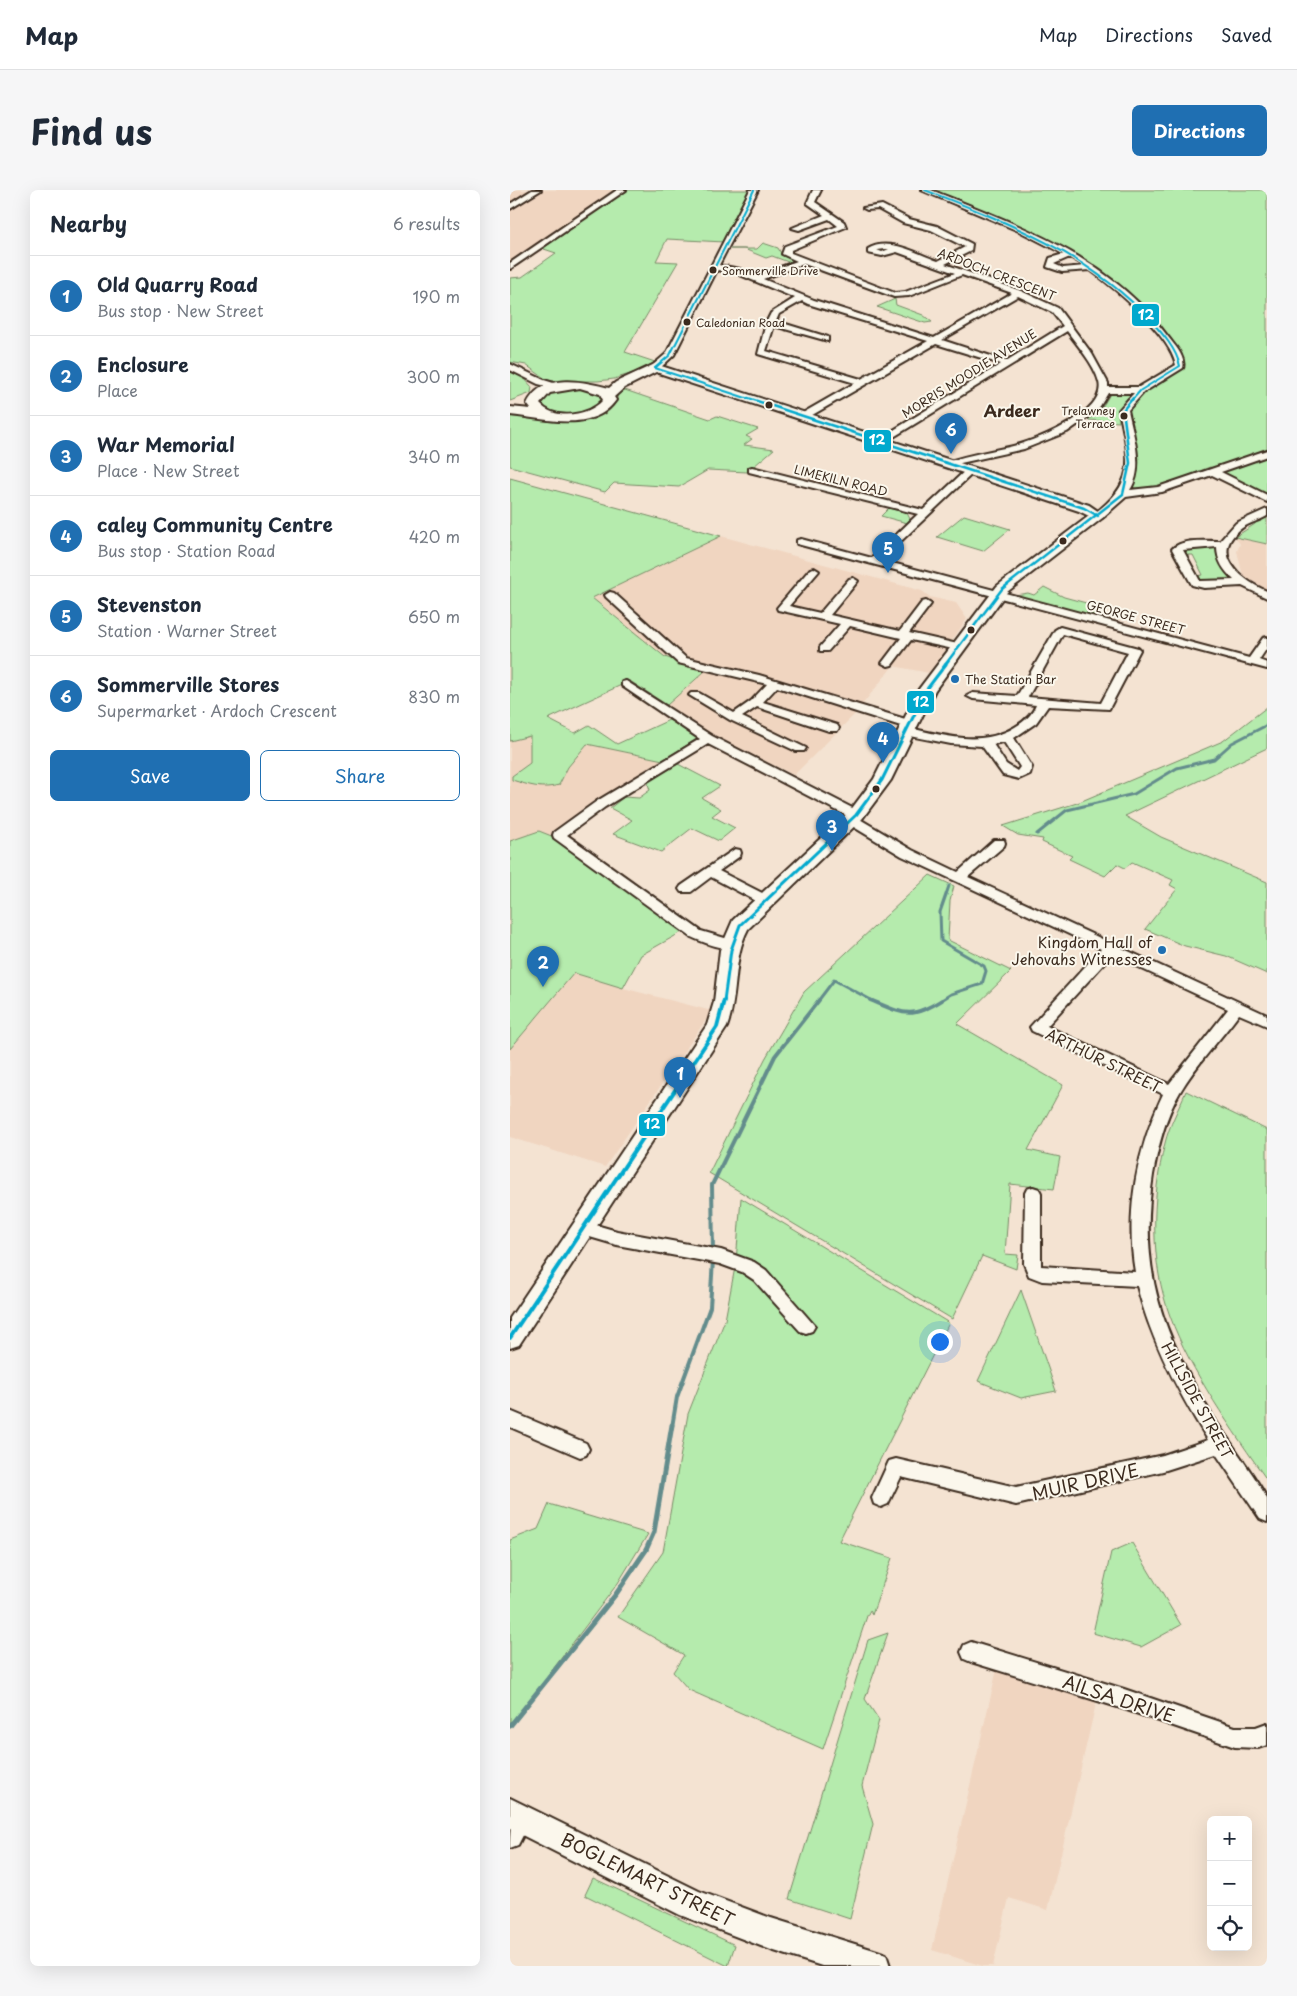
<!DOCTYPE html>
<meta charset="utf-8">
<style>
:root{--surface:#fff;--page:#f6f6f7;--text:#1f2937;--muted:#747a83;--line:#e0e1e3;--accent:#1f6fb2}
body{margin:0;font-family:"Playpen Sans",sans-serif;background:var(--page);color:var(--text)}
.controls{position:absolute;right:15px;bottom:15px;display:grid;overflow:hidden;border-radius:8px;box-shadow:0 5px 20px #0002}
.controls button{width:45px;height:45px;display:grid;place-items:center;padding:0;border:0;border-bottom:1px solid var(--line);background:var(--surface);color:var(--text);font:25px sans-serif}
.you{position:absolute;left:429px;top:1151px;width:18px;height:18px;margin:-12px;border:4px solid #fff;border-radius:50%;background:#1a73e8;box-shadow:0 0 0 8px #1a73e833}
.badge{display:grid;place-items:center;width:32px;height:32px;border-radius:50%;background:var(--accent);color:#fff;font-size:16px;font-weight:700}
.pin{position:absolute;translate:-50% -41px;filter:drop-shadow(0 1px 2px #0008)}
.pin::after{content:'';position:absolute;top:26px;width:18px;height:15px;background:inherit;clip-path:polygon(0 0,100% 0,50% 100%)}
.list{margin:0;padding:0;list-style:none}
h2{display:flex;justify-content:space-between;align-items:center;height:65px;margin:0;padding:0 20px;font-size:21px}
h2 small{font-size:16px;font-weight:400;color:var(--muted)}
.list li{display:grid;grid-template-columns:32px 1fr auto;gap:15px;align-items:center;box-sizing:border-box;height:80px;padding:0 20px;border-top:1px solid var(--line)}
.list b{display:block;font-size:19px;white-space:nowrap}
.list p{margin:0;font-size:16px;white-space:nowrap;color:var(--muted)}
.list em{font-size:16px;font-style:normal;color:var(--muted)}
.actions{display:flex;gap:10px;padding:15px 20px}
.actions a{flex:1;padding:11px 0;border:1px solid var(--accent);border-radius:8px;text-align:center;font-size:18px;color:var(--accent)}
.actions .main{background:var(--accent);color:#fff}
.icon{flex:none;width:28px;height:28px;fill:none;stroke:currentColor;stroke-width:2;stroke-linecap:round;stroke-linejoin:round}
.map{position:relative;flex:none;width:757px;height:1776px;overflow:hidden;border-radius:8px}
header{display:flex;align-items:center;gap:30px;box-sizing:border-box;height:70px;padding:0 25px;background:var(--surface);border-bottom:1px solid var(--line)}
header strong{font-size:24px}
nav{display:flex;gap:28px;margin-inline-start:auto;font-size:18px}
.intro{display:flex;align-items:center;justify-content:space-between;box-sizing:border-box;height:120px;padding:0 30px}
h1{margin:0;font-size:35px}
.button{padding:12px 22px;border-radius:8px;background:var(--accent);color:#fff;font-size:18px;font-weight:700}
main{display:flex;gap:30px;padding:0 30px}
aside{flex:1;background:var(--surface);border-radius:8px;box-shadow:0 5px 20px #0002}
.map>svg:first-child{display:block}
.built{fill:#f0d5c0}
.green{fill:#b5ebad;stroke:#788a66}
.lines{fill:none;stroke-linecap:round;stroke-linejoin:round}
.stream-far2{stroke:#638c8c;stroke-width:3}
.stream-far1{stroke:#638c8c;stroke-width:4}
.stream{stroke:#638c8c;stroke-width:5}
.street-casing{stroke:#3b2a1e;stroke-width:4}
.secondary-casing{stroke:#3b2a1e;stroke-width:4}
.street{fill:#fbf7ec;fill-rule:evenodd}
.secondary{fill:#fbf7ec;fill-rule:evenodd}
.bus-1-far3-casing{stroke:#fbf7ec;stroke-width:4}
.bus-1-far2-casing{stroke:#fbf7ec;stroke-width:5}
.bus-1-far1-casing{stroke:#fbf7ec;stroke-width:6}
.bus-1-casing{stroke:#fbf7ec;stroke-width:8}
.bus-1-far3{stroke:#00a9ce;stroke-width:2}
.bus-1-far2{stroke:#00a9ce;stroke-width:2.5}
.bus-1-far1{stroke:#00a9ce;stroke-width:3}
.bus-1{stroke:#00a9ce;stroke-width:4}
.bus-dot{fill:#3b2a1e;stroke:#fbf7ec;stroke-width:2}
.poi-dot{fill:#1f6fb2;stroke:#fbf7ec;stroke-width:2}
.labels{text-anchor:middle;dominant-baseline:central;stroke-width:4;stroke-linejoin:round;paint-order:stroke}
.far-bus-label{font-size:11px;fill:#3b2a1e;stroke:#fbf7ec;text-anchor:start}
.far-street-label{font-size:12px;fill:#3b2a1e;stroke:#fbf7ec}
.far-poi-label{font-size:12px;fill:#3b2a1e;stroke:#fbf7ec;text-anchor:start}
.poi-label{font-size:15px;fill:#3b2a1e;stroke:#fbf7ec;text-anchor:end}
.street-label{font-size:15px;fill:#3b2a1e;stroke:#fbf7ec}
.far-district-label{font-size:16px;font-weight:bold;fill:#3b2a1e;stroke:#fbf7ec}
.near-street-label{font-size:18px;fill:#3b2a1e;stroke:#fbf7ec}
.line-badge{stroke:#fbf7ec;stroke-width:2}
.badge-label{font-size:14px;text-anchor:middle;font-weight:bold;fill:#fff}
</style>
<header>
<strong>Map</strong>
<nav><a>Map</a><a>Directions</a><a>Saved</a></nav>
</header>
<div class="intro"><h1>Find us</h1><a class="button">Directions</a></div>
<main>
<aside>
<h2>Nearby<small>6 results</small></h2>
<ul class="list">
<li><span class="badge">1</span><div><b>Old Quarry Road</b><p>Bus stop · New Street</p></div><em>190 m</em></li>
<li><span class="badge">2</span><div><b>Enclosure</b><p>Place</p></div><em>300 m</em></li>
<li><span class="badge">3</span><div><b>War Memorial</b><p>Place · New Street</p></div><em>340 m</em></li>
<li><span class="badge">4</span><div><b>caley Community Centre</b><p>Bus stop · Station Road</p></div><em>420 m</em></li>
<li><span class="badge">5</span><div><b>Stevenston</b><p>Station · Warner Street</p></div><em>650 m</em></li>
<li><span class="badge">6</span><div><b>Sommerville Stores</b><p>Supermarket · Ardoch Crescent</p></div><em>830 m</em></li>
</ul>
<div class="actions"><a class="main">Save</a><a>Share</a></div>
</aside>
<div class="map">
<svg width="757" height="1776" viewBox="0 0 757 1776">
<rect width="100%" height="100%" fill="#f4e3d2"/>
<filter id="ink" filterUnits="userSpaceOnUse"><feTurbulence type="fractalNoise" baseFrequency=".02" numOctaves="2"/><feDisplacementMap in="SourceGraphic" scale="10" xChannelSelector="R" yChannelSelector="G"/><feConvolveMatrix kernelMatrix="1 2 1 2 8 2 1 2 1" color-interpolation-filters="sRGB"/></filter>
<g filter="url(#ink)">
<g class="built">
<polygon points="0,0 108,0 0,74"/>
<polygon points="211,346 412,401 420,407 446,413 457,429 419,483 383,476 344,525 284,585 204,546 157,515 195,481 155,467 82,408"/>
<polygon points="725,347 757,354 757,401 733,386 727,361 730,354"/>
<polygon points="20,545 20,573 2,586 49,595 58,577 77,554 153,570 96,606 42,647 29,641 0,651 0,551"/>
<polygon points="64,783 113,798 202,821 95,977 0,947 0,859"/>
<polygon points="487,1479 587,1509 538,1720 499,1708 483,1776 473,1776 422,1760"/>
</g>
<g class="green">
<polygon points="117,0 240,0 214,52 157,49 146,71 168,72 115,162 145,172 129,181 104,189 88,191 45,191 37,190 16,175 0,172 0,88 12,87 46,63 34,59 35,57"/>
<path d="M 420,0 L 757,0 L 757,305 L 700,277 C 681,284 640,304 622,297 L 618,219 L 638,200 L 675,178 C 672,165 664,156 657,145 C 604,69 502,34 420,0 Z"/>
<polygon points="253,53 268,58 272,65 284,71 281,73 262,66 256,68 234,59 220,59 247,59"/>
<polygon points="385,109 386,115 413,125 422,132 415,133 367,117"/>
<polygon points="0,182 13,187 22,197 21,203 0,211"/>
<path d="M 62,196 L 89,201 L 94,210 C 85,225 53,229 37,221 C 34,219 31,216 29,213 L 35,204 Z"/>
<path d="M 112,199 L 200,229 L 207,226 L 248,239 L 236,246 L 242,249 L 234,255 L 264,259 L 237,282 L 198,280 L 169,297 L 104,293 L 95,302 L 0,276 L 0,225 C 28,226 103,246 108,203 Z"/>
<path d="M 613,201 L 622,203 C 612,212 608,219 609,232 L 578,230 L 591,219 L 600,204 Z"/>
<path d="M 0,288 L 211,346 L 82,408 L 155,467 L 195,481 L 157,515 L 120,491 L 38,529 L 65,543 L 79,535 L 107,554 L 159,530 L 188,548 L 153,570 L 77,554 L 58,577 L 49,595 C 32,600 19,595 2,590 L 2,586 L 20,573 L 20,546 L 0,551 Z"/>
<polygon points="379,318 397,323 400,329 397,333 371,326"/>
<polygon points="454,325 500,339 473,361 427,347"/>
<polygon points="757,325 757,354 725,347 745,334 746,330"/>
<polygon points="677,357 702,357 706,359 709,372 722,389 695,393 687,389 685,386 693,385 683,365 675,365 673,361"/>
<polygon points="534,397 554,407 591,417 583,426 505,405 518,403 524,405"/>
<polygon points="757,517 757,558 615,626 651,647 757,692 757,784 716,766 675,756 635,739 667,699 660,695 663,690 622,672 615,678 607,674 595,686 559,669 562,666 532,652 533,649 508,645 493,636 567,613 713,551"/>
<polygon points="168,574 210,596 192,608 211,619 202,626 225,638 209,651 182,638 151,662 103,644 122,630 100,618 114,607 129,608 140,600 138,594 139,591"/>
<polygon points="29,641 44,647 172,742 131,765 113,798 64,783 0,859 0,651"/>
<polygon points="420,685 444,696 440,711 438,750 501,781 447,834 553,895 518,960 550,967 544,999 500,994 495,1064 508,1065 506,1079 472,1066 442,1129 199,983 255,869 294,802"/>
<path d="M 676,901 L 757,940 L 757,1290 C 723,1241 680,1181 660,1126 C 640,1072 641,1009 655,953 C 659,936 669,918 676,901 Z"/>
<polygon points="231,1008 439,1133 329,1351 382,1368 362,1425 360,1420 357,1426 313,1559 179,1500 163,1482 174,1465 108,1427 153,1362 178,1224 215,1130 226,1072"/>
<polygon points="511,1100 546,1201 511,1208 468,1191"/>
<polygon points="39,1314 138,1344 108,1393 0,1536 0,1350 28,1339"/>
<polygon points="622,1353 671,1435 631,1457 583,1443 601,1362"/>
<polygon points="378,1443 355,1509 369,1530 352,1596 363,1634 340,1729 279,1709 358,1450"/>
<polygon points="83,1688 225,1755 218,1776 75,1705"/>
</g>
<g class="lines">
<g class="stream-far2">
<polyline points="527,644 557,620 624,604 667,578 704,569 722,553 757,535"/>
<polyline points="308,811 324,790 363,811"/>
<polyline points="430,811 441,804 472,794 476,781 474,776 431,751 430,722 439,696"/>
</g>
<g class="stream-far1">
<path d="M 360,810 C 394,824 400,830 432,810"/>
<polyline points="203,1063 202,995 265,866 309,810"/>
<polyline points="162,1237 167,1207 200,1117 203,1070"/>
</g>
<polyline class="stream" points="0,1536 106,1404 136,1360 144,1342 162,1235"/>
<defs>
<g id="street">
<polygon points="22,0 31,0 0,19 0,14"/>
<polygon points="107,0 116,0 0,79 0,73"/>
<path d="M 240,0 L 248,0 L 209,75 L 230,79 L 246,86 L 287,71 L 272,64 L 275,56 L 328,36 L 319,29 L 289,40 L 282,38 L 314,25 L 297,13 L 303,0 L 311,0 L 305,12 L 334,32 L 336,37 L 281,60 L 281,63 L 385,103 L 395,102 L 445,83 L 387,62 L 372,66 L 358,63 L 358,59 C 378,46 408,64 428,71 L 455,57 L 421,40 L 393,33 L 368,19 L 357,20 L 353,18 L 372,15 L 399,29 L 427,36 L 462,54 L 461,61 L 435,74 L 511,101 L 548,118 L 582,164 L 598,193 L 598,197 L 629,197 L 666,175 C 660,145 605,98 580,80 L 552,82 L 537,77 L 540,68 L 554,64 L 511,42 L 411,0 L 421,0 C 511,36 600,67 659,148 C 665,156 676,167 673,178 L 634,202 L 618,220 C 623,244 635,278 620,300 L 648,297 L 757,260 L 757,266 L 711,282 L 757,305 L 757,312 L 702,285 L 652,302 L 616,307 L 592,328 L 584,328 L 584,324 C 628,291 619,268 609,220 L 624,203 L 598,203 L 587,221 L 557,242 L 514,259 L 437,276 L 437,272 C 460,264 483,261 507,255 C 529,249 597,222 589,192 C 584,174 568,156 557,141 L 372,254 L 367,251 L 369,249 L 491,174 L 426,154 L 297,228 L 291,228 L 291,224 L 345,193 L 248,164 L 256,133 L 261,123 L 285,108 L 225,83 L 207,80 L 164,165 L 148,180 L 142,180 L 142,176 L 156,164 ZM 374,59 L 379,59 L 372,62 L 367,60 ZM 560,67 L 575,76 L 553,78 L 544,74 ZM 294,74 L 384,107 L 399,106 L 452,85 L 502,103 L 424,148 L 304,110 L 253,89 ZM 508,106 L 542,122 L 553,136 L 496,171 L 432,150 ZM 292,111 L 298,114 L 418,151 L 351,189 L 256,161 L 264,136 L 318,151 L 318,147 L 266,131 L 269,124 Z"/>
<polygon points="0,174 34,190 53,196 49,199 28,194 0,180"/>
<polygon points="242,277 413,320 457,279 463,279 463,283 371,370 739,468 753,448 757,447 757,458 749,470 757,473 757,479 287,354 287,350 291,349 362,368 408,324 239,282 239,278"/>
<path d="M 757,319 L 757,326 C 749,331 739,333 732,338 C 698,363 731,390 757,401 L 757,408 L 732,396 L 694,398 L 682,395 L 662,359 C 673,348 695,351 710,351 L 726,333 ZM 707,357 C 707,371 714,381 724,390 L 690,391 L 673,360 Z"/>
<polygon points="304,378 309,381 279,416 310,423 339,389 343,388 348,391 320,425 390,441 412,412 416,411 421,414 399,443 452,455 454,457 448,460 401,450 382,475 378,476 372,473 391,448 340,436 318,461 310,461 310,457 330,434 268,420 267,418 300,379"/>
<polygon points="100,402 104,403 176,468 249,485 402,531 404,534 398,538 394,537 267,497 253,512 327,535 329,538 327,541 319,541 247,517 232,527 296,558 294,561 286,561 220,530 179,505 181,503 189,503 224,523 241,511 257,494 168,473 96,407 95,405"/>
<path d="M 550,437 L 628,458 L 630,460 L 599,519 L 538,516 L 526,533 L 504,548 L 522,577 L 520,584 L 509,589 L 493,585 L 472,556 L 441,554 L 395,545 L 389,541 L 395,537 C 432,545 471,558 505,537 C 515,531 522,525 526,515 L 463,509 L 457,506 L 463,503 L 507,506 L 545,440 ZM 553,444 L 618,462 L 591,513 L 518,507 ZM 494,552 L 510,577 L 507,581 L 496,574 L 483,554 Z"/>
<path d="M 116,491 L 202,546 L 350,622 L 352,625 L 348,628 L 402,660 L 448,682 L 484,650 L 494,650 L 495,653 L 494,656 L 458,687 L 757,825 L 757,836 L 729,824 C 711,849 685,876 670,902 C 655,927 648,957 643,985 C 628,1081 653,1146 703,1227 C 712,1241 755,1300 757,1309 C 757,1316 757,1325 757,1332 L 750,1329 L 706,1264 L 653,1281 L 506,1315 L 391,1287 L 378,1314 L 371,1317 L 364,1314 L 362,1308 L 379,1271 L 386,1269 L 506,1297 L 653,1265 L 698,1250 C 668,1202 641,1151 627,1096 L 532,1091 L 519,1086 L 514,1074 L 515,1003 L 517,999 L 523,997 L 529,999 L 531,1003 L 531,1076 L 625,1082 C 615,1023 627,958 653,904 L 522,841 L 520,837 L 591,759 L 392,666 L 337,633 L 335,630 L 339,627 L 198,554 L 95,617 L 57,645 L 191,741 L 225,751 L 227,754 L 225,757 C 212,761 193,752 181,747 L 44,648 L 43,645 L 44,642 L 87,611 L 190,549 L 112,496 L 112,492 ZM 602,765 L 718,819 L 659,894 L 537,836 Z"/>
<polygon points="225,659 230,660 231,663 230,666 209,681 260,707 262,710 260,713 250,713 201,687 181,702 171,702 169,699 171,696"/>
<polygon points="72,1031 107,1041 211,1060 244,1072 256,1080 305,1136 302,1141 296,1143 290,1141 244,1090 232,1082 210,1074 107,1055 66,1043 64,1038 66,1033"/>
<polygon points="0,1221 76,1253 79,1259 76,1265 70,1267 0,1237"/>
<polygon points="461,1452 614,1499 725,1537 746,1537 757,1533 757,1555 748,1558 725,1557 614,1519 461,1472 454,1469 451,1462 454,1455"/>
<path d="M 11,1617 L 19,1620 L 22,1628 L 8,1655 L 0,1658 C 0,1643 0,1624 11,1617 Z"/>
</g>
<g id="secondary">
<path d="M 145,174 L 579,315 L 595,326 L 497,402 L 425,500 L 381,590 L 352,629 L 238,739 C 222,769 229,805 217,837 L 9,1155 L 0,1158 L 0,1128 L 197,835 L 204,812 L 210,760 L 223,730 L 340,621 L 364,589 L 409,499 L 487,396 L 579,326 L 569,321 L 146,182 L 114,198 L 104,207 L 106,210 C 82,244 34,228 0,225 L 0,217 L 21,219 L 17,214 C 32,182 72,191 99,198 L 106,192 ZM 70,198 L 90,204 L 93,210 C 79,226 45,231 30,214 L 40,203 Z"/>
<polygon points="0,1608 189,1701 261,1728 364,1760 376,1764 380,1776 312,1776 261,1760 170,1725 0,1639"/>
</g>
</defs>
<use href="#street" class="street-casing"/>
<use href="#secondary" class="secondary-casing"/>
<use href="#street" class="street"/>
<use href="#secondary" class="secondary"/>
<defs>
<g id="bus-1-far3">
<path d="M 415,0 C 497,32 580,64 641,131 C 653,144 666,159 670,176 L 631,200 L 622,210"/>
<polyline points="145,178 242,210"/>
<polyline points="145,178 160,165 244,0"/>
</g>
<g id="bus-1-far2">
<polyline points="238,208 574,318 588,326"/>
<polyline points="435,475 492,399 613,304 620,273 613,220 623,208"/>
</g>
<polyline id="bus-1-far1" points="214,811 221,760 230,735 346,625 372,590 417,499 436,474"/>
<polyline id="bus-1" points="0,1148 207,837 214,810"/>
</defs>
<use href="#bus-1-far3" class="bus-1-far3-casing"/>
<use href="#bus-1-far2" class="bus-1-far2-casing"/>
<use href="#bus-1-far1" class="bus-1-far1-casing"/>
<use href="#bus-1" class="bus-1-casing"/>
<use href="#bus-1-far3" class="bus-1-far3"/>
<use href="#bus-1-far2" class="bus-1-far2"/>
<use href="#bus-1-far1" class="bus-1-far1"/>
<use href="#bus-1" class="bus-1"/>
</g>
</g>
<g class="bus-dot">
<circle cx="203" cy="80" r="4.5"/>
<circle cx="177" cy="132" r="4.5"/>
<circle cx="259" cy="215" r="4.5"/>
<circle cx="614" cy="226" r="4.5"/>
<circle cx="553" cy="351" r="4.5"/>
<circle cx="461" cy="440" r="4.5"/>
<circle cx="366" cy="599" r="4.5"/>
</g>
<g class="poi-dot">
<circle cx="445" cy="489" r="5"/>
<circle cx="652" cy="760" r="5"/>
</g>
<g class="labels">
<g class="far-bus-label">
<text x="212" y="80">Sommerville Drive</text>
<text x="186" y="132">Caledonian Road</text>
<text x="605" y="220" text-anchor="end">Trelawney<tspan x="605" dy="13">Terrace</tspan></text>
</g>
<g class="far-street-label">
<text transform="translate(487 84) rotate(21)">ARDOCH CRESCENT</text>
<text transform="translate(459 183) rotate(-32)">MORRIS MOODIE AVENUE</text>
<text transform="translate(331 290) rotate(14)">LIMEKILN ROAD</text>
<text transform="translate(626 427) rotate(15)">GEORGE STREET</text>
</g>
<g class="far-poi-label">
<text x="455" y="489">The Station Bar</text>
</g>
<g class="poi-label">
<text x="642" y="751">Kingdom Hall of<tspan x="642" dy="17">Jehovahs Witnesses</tspan></text>
</g>
<g class="street-label">
<text transform="translate(594 870) rotate(26)">ARTHUR STREET</text>
<text transform="translate(688 1210) rotate(61)">HILLSIDE STREET</text>
</g>
<g class="far-district-label">
<text x="502" y="220">Ardeer</text>
</g>
<g class="near-street-label">
<text transform="translate(575 1291) rotate(-13)">MUIR DRIVE</text>
<text transform="translate(609 1508) rotate(18)">AILSA DRIVE</text>
<text transform="translate(138 1689) rotate(26)">BOGLEMART STREET</text>
</g>
</g>
<g class="line-badge">
<rect x="621" y="113" width="29" height="24" rx="5" fill="#00a9ce"/>
<rect x="353" y="239" width="29" height="24" rx="5" fill="#00a9ce"/>
<rect x="396" y="500" width="29" height="24" rx="5" fill="#00a9ce"/>
<rect x="128" y="923" width="28" height="24" rx="5" fill="#00a9ce"/>
</g>
<g class="badge-label">
<text x="636" y="130">12</text>
<text x="367" y="255">12</text>
<text x="411" y="517">12</text>
<text x="142" y="939">12</text>
</g>
</svg>
<div class="controls">
<button>+</button>
<button>−</button>
<button><svg class="icon" aria-label="locate" viewBox="0 0 24 24"><circle cx="12" cy="12" r="6"/><path d="M12 2v4M12 18v4M2 12h4M18 12h4"/></svg></button>
</div>
<div class="you"></div>
<div class="pin badge" style="left:170px;top:908px">1</div>
<div class="pin badge" style="left:33px;top:797px">2</div>
<div class="pin badge" style="left:322px;top:661px">3</div>
<div class="pin badge" style="left:373px;top:573px">4</div>
<div class="pin badge" style="left:378px;top:383px">5</div>
<div class="pin badge" style="left:441px;top:264px">6</div>
</div>
</main>
